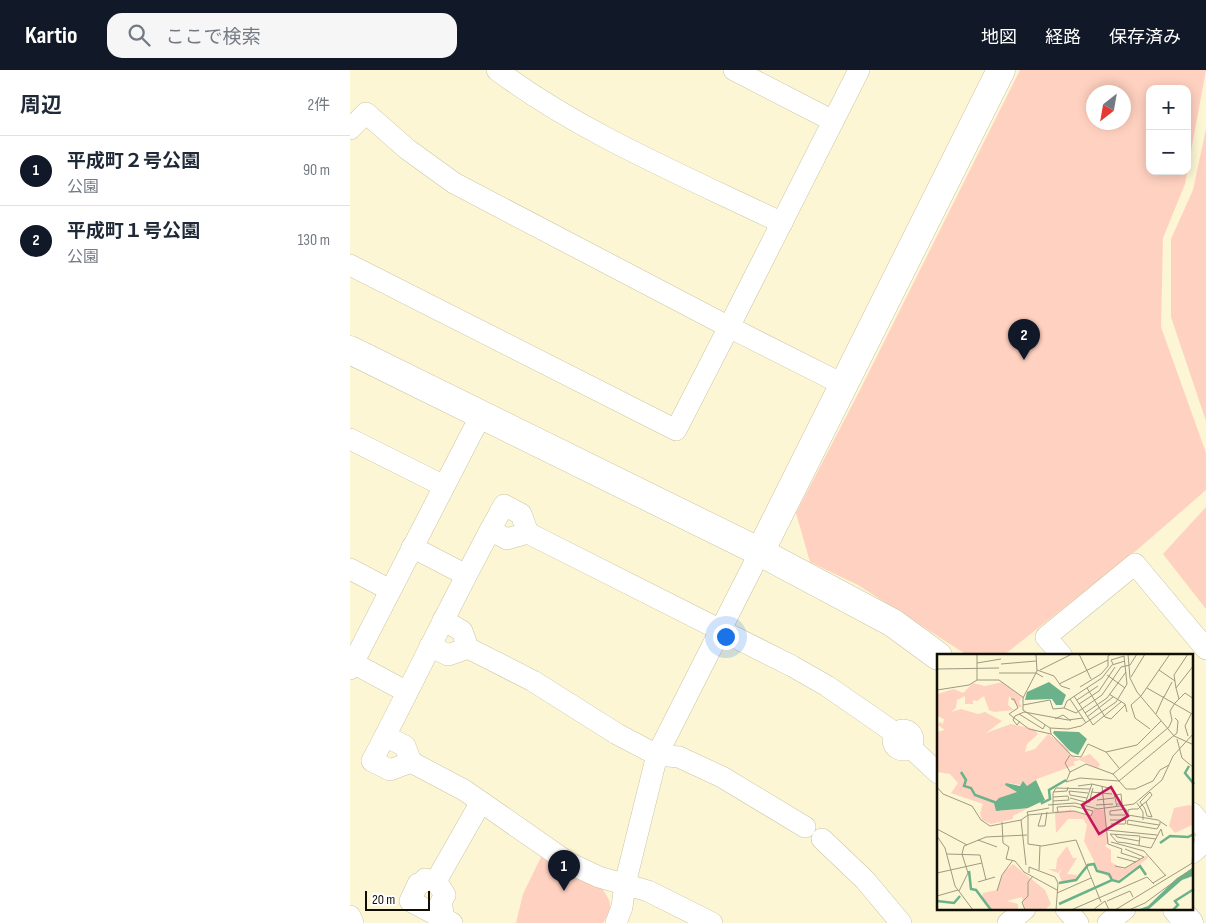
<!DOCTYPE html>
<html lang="ja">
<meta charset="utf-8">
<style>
:root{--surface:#fff;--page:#f6f6f7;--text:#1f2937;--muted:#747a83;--line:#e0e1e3;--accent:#111827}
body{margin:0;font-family:"Sofia Sans Condensed","Noto Sans JP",sans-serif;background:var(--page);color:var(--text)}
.controls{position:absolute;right:15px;top:15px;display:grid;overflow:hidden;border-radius:10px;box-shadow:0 2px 12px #0003}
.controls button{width:45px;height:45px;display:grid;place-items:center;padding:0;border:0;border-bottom:1px solid var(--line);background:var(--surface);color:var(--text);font:25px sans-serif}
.compass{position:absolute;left:736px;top:15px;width:45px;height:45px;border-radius:50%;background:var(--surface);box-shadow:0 2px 12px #0003;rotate:211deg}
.scale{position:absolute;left:15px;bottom:12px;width:65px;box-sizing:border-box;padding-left:5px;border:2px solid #110f04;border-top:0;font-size:14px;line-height:18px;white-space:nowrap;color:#110f04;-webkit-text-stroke:4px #fff;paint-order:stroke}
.you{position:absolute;left:375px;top:566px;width:18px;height:18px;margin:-12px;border:4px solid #fff;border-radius:50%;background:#1a73e8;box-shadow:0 0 0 8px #1a73e833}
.badge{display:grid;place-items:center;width:32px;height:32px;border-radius:50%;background:var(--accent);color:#fff;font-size:16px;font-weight:700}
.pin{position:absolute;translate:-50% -41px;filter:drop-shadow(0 1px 2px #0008)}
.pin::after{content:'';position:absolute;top:26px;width:18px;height:15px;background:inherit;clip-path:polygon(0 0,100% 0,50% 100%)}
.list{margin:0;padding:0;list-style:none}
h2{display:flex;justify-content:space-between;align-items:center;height:65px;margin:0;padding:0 20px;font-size:21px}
h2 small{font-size:16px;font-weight:400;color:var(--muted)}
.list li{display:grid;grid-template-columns:32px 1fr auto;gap:15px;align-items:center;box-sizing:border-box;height:70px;padding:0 20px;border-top:1px solid var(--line)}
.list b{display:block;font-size:19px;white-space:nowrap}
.list p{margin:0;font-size:16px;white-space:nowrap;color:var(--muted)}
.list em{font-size:16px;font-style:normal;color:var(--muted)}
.icon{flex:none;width:28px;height:28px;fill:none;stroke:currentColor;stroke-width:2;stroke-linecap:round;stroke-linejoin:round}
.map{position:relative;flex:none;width:856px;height:853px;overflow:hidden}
header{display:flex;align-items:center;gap:30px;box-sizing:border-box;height:70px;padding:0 25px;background:var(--accent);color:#fff}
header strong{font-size:24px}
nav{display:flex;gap:28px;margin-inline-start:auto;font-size:18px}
.search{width:350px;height:45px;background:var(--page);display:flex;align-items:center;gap:12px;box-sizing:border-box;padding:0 18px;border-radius:15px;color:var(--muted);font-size:19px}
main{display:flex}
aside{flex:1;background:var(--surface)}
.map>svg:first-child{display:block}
.green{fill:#ffd1c0;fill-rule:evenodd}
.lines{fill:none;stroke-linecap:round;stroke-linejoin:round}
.minor-casing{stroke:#cbc5a4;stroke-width:22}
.tertiary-casing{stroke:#cbc5a4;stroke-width:29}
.minor{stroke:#fff;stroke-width:21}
.tertiary{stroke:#fff;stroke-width:28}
.inset-river{fill:none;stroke:#6bb28a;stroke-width:2.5}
.inset-road{fill:none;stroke:#9e9a81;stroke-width:1}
.view{fill:#c2185b;fill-opacity:0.15;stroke:#c2185b;stroke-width:2.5}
.inset-edge{fill:none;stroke:#110f04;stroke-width:2.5}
</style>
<header>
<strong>Kartio</strong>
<div class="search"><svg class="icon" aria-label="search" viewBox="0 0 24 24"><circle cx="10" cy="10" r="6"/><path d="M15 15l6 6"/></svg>ここで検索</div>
<nav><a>地図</a><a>経路</a><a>保存済み</a></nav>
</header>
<main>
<aside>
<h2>周辺<small>2件</small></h2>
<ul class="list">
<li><span class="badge">1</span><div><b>平成町２号公園</b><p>公園</p></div><em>90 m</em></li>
<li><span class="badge">2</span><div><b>平成町１号公園</b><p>公園</p></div><em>130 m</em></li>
</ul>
</aside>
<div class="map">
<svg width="856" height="853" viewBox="0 0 856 853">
<rect width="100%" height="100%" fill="#fcf6d4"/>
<g class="green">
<path d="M 670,0 L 856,0 L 835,114 L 813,168 L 811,257 L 856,383 L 856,420 L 787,480 L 654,585 L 617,585 L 508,515 L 460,492 L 446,443 L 509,322 ZM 800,19 L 837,19 L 837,101 L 800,101 ZM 744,22 L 774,22 L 774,52 L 744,52 Z"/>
<polygon points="856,59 856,351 821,247 821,169 843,120"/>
<polygon points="856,437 856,539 813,484"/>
<polygon points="191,787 252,818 259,830 261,840 253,853 166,853 173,824"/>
</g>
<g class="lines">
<defs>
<g id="minor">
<path d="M 147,0 C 231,63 337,107 432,153"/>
<polyline points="384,0 483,51"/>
<polyline points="0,59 16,43 57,79 104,113 379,257 326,360 0,195"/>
<polyline points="494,315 379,257 509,0"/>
<polyline points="0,369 94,416"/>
<polyline points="178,463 442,596 477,616 545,663"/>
<polyline points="62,477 116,505"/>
<polyline points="0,499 40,520"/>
<polyline points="93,550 112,561 118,578"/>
<polyline points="80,576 98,585 118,578 183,611 267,664 307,685 329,687 372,707 455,757"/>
<polyline points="712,586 696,567 785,494 856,579"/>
<polyline points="3,593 57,622"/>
<polyline points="0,599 131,345"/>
<circle cx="553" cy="670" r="10"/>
<path d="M 35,666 L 55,676 L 61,692 L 40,700 L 22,691 C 67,606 107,519 154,435 L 171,444 L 178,463 L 157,469 L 140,460"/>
<polyline points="560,677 588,703"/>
<polyline points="61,692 114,720 219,793 249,807 298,821 362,853"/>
<polyline points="842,743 856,760"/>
<polyline points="472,769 515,810 551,853"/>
<polyline points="842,783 856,771"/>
<polyline points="86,811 95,825 91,832 94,849"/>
<polyline points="716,839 728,853"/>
<polyline points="0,846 3,853"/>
<polyline points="102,853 60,831 68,814 72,813 75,809 86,811 131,732"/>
<polyline points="266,853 272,837 275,814 307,685 410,482"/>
<polyline points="658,853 675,839"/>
<polyline points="758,853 775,839"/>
</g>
<g id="tertiary">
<polyline points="0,280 410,482 543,553 588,586"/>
<polyline points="410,482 651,0"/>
<polyline points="827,839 839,853"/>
</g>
</defs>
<use href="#minor" class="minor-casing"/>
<use href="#tertiary" class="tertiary-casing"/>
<use href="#minor" class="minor"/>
<use href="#tertiary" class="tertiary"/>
</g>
<g transform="translate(587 584)">
<rect width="256" height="256" fill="#fcf6d4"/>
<path d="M 65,28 L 85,43 L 82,48 L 85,53 L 81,53 L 72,42 L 71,51 L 77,56 L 57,58 L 52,56 L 47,42 L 40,47 L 36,46 L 36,50 L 28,50 L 28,42 L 20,46 L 19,54 L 14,58 L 24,55 L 41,60 L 48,58 L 65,67 L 49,79 L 74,70 L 97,75 L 101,80 L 90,90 L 88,98 L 98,95 L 111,80 L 131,94 L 133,101 L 141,105 L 153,100 L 163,110 L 161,114 L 142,106 L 136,108 L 138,111 L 100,125 L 92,132 L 69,129 L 80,138 L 59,149 L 64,157 L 85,153 L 91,154 L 76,162 L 76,165 L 54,170 L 45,166 L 43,159 L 46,150 L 14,139 L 21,129 L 13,120 L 0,118 L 0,78 L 8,76 L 1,71 L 3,68 L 6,70 L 7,65 L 0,62 L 0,40 L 17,35 L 26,39 L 36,29 L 48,32 ZM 252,151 L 256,152 L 255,171 L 238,179 L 232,172 L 237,154 ZM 133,153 L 134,156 L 154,163 L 157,155 L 167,156 L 172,188 L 168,192 L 174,196 L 174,208 L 186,215 L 210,201 L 211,204 L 179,228 L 162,217 L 147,187 L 150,171 L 146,165 L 131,165 L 119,179 L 118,157 L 133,156 ZM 130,192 L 136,204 L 140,204 L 130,220 L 140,221 L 139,225 L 129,228 L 125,228 L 122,220 L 125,214 L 121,219 L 111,215 L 119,215 L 120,205 ZM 76,210 L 108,236 L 114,250 L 108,256 L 88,256 L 85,243 L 70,247 L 81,250 L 81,256 L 55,256 L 45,245 L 46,239 L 60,236 L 67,218 Z" fill="#ffd1c0"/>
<path d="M 112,28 L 129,41 L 125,51 L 119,51 L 115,45 L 88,46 L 90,38 ZM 117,77 L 142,78 L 150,85 L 141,101 L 133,97 L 116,79 ZM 99,126 L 108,146 L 91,154 L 59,157 L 57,149 L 62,144 L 80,138 L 68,131 L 69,129 L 83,132 L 86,127 L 90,132 ZM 256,214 L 256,222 L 245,226 L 212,255 L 200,256 L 211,252 L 240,224 Z" fill="#6bb28a"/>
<path class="inset-river" d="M 252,112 L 248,119 L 257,130M 24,118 L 29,126 L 27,132 L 34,134 L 38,141 L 60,149M 104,146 L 105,149 L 113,145 L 112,136 L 129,126M 223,189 L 233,182 L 251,183 L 257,180M 32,217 L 34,235 L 39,236 L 54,256M 122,229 L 139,226 L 151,211 L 157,210 L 160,217 L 172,220 L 175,226M 0,247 L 17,249 L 23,242M 122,250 L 175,226 L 182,228 L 203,212 L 209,221M 236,256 L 241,251 L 238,247 L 257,235"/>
<path class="inset-road" d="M 40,0 L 40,26M 99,0 L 100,17 L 86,44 L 86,56 L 113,74 L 131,75 L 144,72 L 179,48 L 190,30 L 187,2M 142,0 L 154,25M 191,0 L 193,24 L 200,38 L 237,82 L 257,91M 40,9 L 64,5M 64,10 L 99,7M 176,10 L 174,6 L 187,2M 0,15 L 62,14M 100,16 L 117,22 L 124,32 L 133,35M 103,16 L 135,0M 222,16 L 238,27M 62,19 L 99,19 L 106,23M 170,21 L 188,34M 194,23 L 208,0M 122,30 L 171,6M 143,33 L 164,20 L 171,12 L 171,2 L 174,0M 150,34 L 168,63 L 174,65 L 188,51M 210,34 L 257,61M 239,34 L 237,21 L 251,0M 0,36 L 32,31 L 40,26 L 62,26 L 87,44M 172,40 L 188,50 L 190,58M 137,42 L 156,71 L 184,48M 227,43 L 235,28M 74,45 L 77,45 L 81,54 L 72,60 L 92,75 L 114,80M 133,45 L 149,69M 242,45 L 248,39 L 257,45M 140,46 L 161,32M 238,49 L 242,45 L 239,34 L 257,11M 142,50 L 162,37 L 178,13M 86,51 L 113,46 L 116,55 L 127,54 L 139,59 L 165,41 L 184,13 L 193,11 L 200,0M 127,54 L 130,47 L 165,24 L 175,11 L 188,7M 148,59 L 170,44 L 189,18M 82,60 L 106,75 L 108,71M 219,60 L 227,42M 78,62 L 87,58 L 131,66 L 146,64M 78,62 L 76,66 L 80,71 L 83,67M 150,63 L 176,43M 118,65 L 126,61 L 134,67M 113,74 L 114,80 L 135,102 L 144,103 L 151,90 L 169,98 L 182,114M 213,75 L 198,64 L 194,51 L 204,42 L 233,0M 251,82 L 248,72 L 254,60M 240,85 L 245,104 L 257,114M 169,98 L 200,91 L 224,67M 133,101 L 128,109 L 133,118M 176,120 L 232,73 L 235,66 L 233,57 L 238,49M 182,127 L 143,124 L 129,128 L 133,118 L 149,110 L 176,120 L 189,135 L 198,135 L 216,127 L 223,116 L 232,111M 182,127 L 240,79 L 241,67 L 238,64M 155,130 L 176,135 L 180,153M 141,132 L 155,130 L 147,153M 165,132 L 171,190 L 185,195 L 184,199 L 203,205M 0,133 L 6,140 L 35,152 L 44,166 L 53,172 L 84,166 L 91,161 L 90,158 L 112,154M 116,138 L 130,137 L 131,133M 154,138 L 175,140M 133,141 L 132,137 L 151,139M 133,141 L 150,144M 179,141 L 184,140 L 185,150 L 180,150M 116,143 L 131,142 L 132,146 L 116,147M 133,144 L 148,148M 160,146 L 177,144M 209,148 L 215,163M 152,149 L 156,134M 200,149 L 206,158 L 206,166M 111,151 L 138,149 L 161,155 L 197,150 L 225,126 L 236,102 L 257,79M 159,151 L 176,150M 189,155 L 190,161 L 173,161 L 173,157 ZM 195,155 L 201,155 L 205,151 L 210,147 L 215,141 L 213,138 L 203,148 L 205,151 L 207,153 L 208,155 L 210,162 L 215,163M 195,155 L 191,156 L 191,161 L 221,166 L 230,172M 116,158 L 116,139 L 119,134 L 153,135M 105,159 L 101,172 L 108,172 L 110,158M 91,161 L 91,190 L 105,192 L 139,186 L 164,248M 91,161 L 137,157 L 154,162 L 156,157 L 136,152 L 120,153 L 121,158M 84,166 L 89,211M 173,166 L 189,166 L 188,170 L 174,170M 65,168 L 66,189 L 72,193 L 69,205 L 78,207 L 87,218 L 120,236M 222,171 L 191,166 L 190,170 L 220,175 L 223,170 L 223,168M 0,175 L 30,191M 169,176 L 220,181M 178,180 L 180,183 L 202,187M 0,182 L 8,194 L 18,232 L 36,256M 204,183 L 219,185M 41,186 L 60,193M 174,188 L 207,197 L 229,222M 202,191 L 203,182 L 173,180 L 180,188 L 189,189 L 214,194 L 224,175 L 226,182M 10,200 L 43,201 L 49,226M 180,203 L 199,208M 255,209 L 257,184M 178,212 L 188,214 L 207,203 L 188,195M 102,216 L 103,192M 0,219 L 45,209M 92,219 L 92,213 L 118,223 L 121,229 L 119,256M 41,228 L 58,223M 216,229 L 229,221M 22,237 L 31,219 L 25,200 L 27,192 L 49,183 L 90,181M 60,237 L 65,221 L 76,206M 120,239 L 154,224M 0,242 L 21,236M 170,247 L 193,237 L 196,243M 88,256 L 85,248 L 91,242 L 91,228 L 96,222M 134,256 L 210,223 L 217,230M 156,256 L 168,247 L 172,256M 178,256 L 257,208M 192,256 L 208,249 L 257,213"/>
<path class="view" d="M 174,133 L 191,162 L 162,180 L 145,151 Z"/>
<rect width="256" height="256" class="inset-edge"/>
</g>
</svg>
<div class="controls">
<button>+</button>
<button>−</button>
</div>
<svg class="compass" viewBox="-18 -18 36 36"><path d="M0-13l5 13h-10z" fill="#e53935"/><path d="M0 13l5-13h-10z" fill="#747a83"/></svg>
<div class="scale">20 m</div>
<div class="you"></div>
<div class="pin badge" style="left:214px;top:821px">1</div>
<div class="pin badge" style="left:674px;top:290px">2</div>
</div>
</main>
